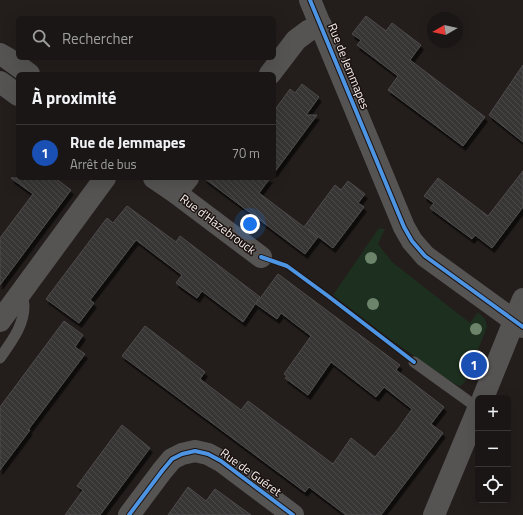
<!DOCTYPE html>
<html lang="fr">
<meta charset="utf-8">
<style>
:root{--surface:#1a1615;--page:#272322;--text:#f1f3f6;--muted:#9f9fa0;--line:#383534;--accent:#ada7a5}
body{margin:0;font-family:"Titillium Web",sans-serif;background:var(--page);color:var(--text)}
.controls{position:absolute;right:12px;bottom:12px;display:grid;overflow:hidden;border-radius:6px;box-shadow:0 4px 16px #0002}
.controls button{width:36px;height:36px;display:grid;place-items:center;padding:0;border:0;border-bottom:1px solid var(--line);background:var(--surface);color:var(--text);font:20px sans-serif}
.compass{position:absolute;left:427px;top:12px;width:36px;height:36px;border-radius:50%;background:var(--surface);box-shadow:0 4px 16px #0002;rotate:261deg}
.you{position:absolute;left:250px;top:224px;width:14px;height:14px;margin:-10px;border:3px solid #fff;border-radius:50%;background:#1a73e8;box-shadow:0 0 0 6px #1a73e833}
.badge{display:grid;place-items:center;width:26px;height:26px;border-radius:50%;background:var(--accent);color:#fff;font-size:13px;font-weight:700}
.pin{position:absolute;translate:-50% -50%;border:2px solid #fff;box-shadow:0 1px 4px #0006}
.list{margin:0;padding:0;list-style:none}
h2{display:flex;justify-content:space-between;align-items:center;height:52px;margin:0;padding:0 16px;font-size:17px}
h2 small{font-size:13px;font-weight:400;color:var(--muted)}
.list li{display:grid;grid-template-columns:26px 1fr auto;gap:12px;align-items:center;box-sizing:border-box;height:56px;padding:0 16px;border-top:1px solid var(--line)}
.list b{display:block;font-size:15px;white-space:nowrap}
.list p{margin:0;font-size:13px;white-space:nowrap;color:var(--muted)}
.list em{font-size:13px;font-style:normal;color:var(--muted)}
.icon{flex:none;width:22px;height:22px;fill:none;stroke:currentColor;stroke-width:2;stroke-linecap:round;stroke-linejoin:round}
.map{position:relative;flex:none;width:523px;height:515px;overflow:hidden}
.search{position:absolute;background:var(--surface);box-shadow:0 4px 16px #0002;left:16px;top:16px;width:260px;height:44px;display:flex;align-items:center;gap:10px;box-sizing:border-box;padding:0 14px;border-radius:6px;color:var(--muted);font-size:15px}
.panel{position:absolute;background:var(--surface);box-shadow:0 4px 16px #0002;left:16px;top:72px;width:260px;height:108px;border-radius:6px}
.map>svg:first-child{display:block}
.grass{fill:#1d2f1e}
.building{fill:url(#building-back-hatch);stroke:#4f4b4c;filter:url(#shadow)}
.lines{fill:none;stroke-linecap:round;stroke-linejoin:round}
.service{stroke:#565353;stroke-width:11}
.minor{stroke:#565353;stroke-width:22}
.cycleway-casing{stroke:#1c1310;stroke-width:6}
.cycleway{stroke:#4d94e3;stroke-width:4}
.tree{fill:#6c846a}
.labels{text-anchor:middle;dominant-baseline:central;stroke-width:3;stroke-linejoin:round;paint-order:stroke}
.street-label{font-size:12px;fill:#f8f1ef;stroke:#1c1310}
</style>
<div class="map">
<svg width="523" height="515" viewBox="0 0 523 515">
<defs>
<pattern id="building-back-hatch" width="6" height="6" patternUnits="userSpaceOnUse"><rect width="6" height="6" fill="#383535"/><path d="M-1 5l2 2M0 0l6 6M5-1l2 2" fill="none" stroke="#4c4949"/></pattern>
<filter id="shadow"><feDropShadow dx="2.5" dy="4.5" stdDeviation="0" flood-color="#0009"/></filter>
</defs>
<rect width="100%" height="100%" fill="#231e1c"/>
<polygon class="grass" points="379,228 385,229 378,244 392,262 470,323 478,312 485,319 487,327 465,382 460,386 453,383 390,339 333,295"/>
<g class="building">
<polygon points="366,16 386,31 392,23 421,45 410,60 485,117 463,146 388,90 398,76 357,45 361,40 352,34"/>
<polygon points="523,65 523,142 489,115"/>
<polygon points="302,84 319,97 306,115 317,115 274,173 274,111 290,89 295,93"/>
<polygon points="523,171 523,207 492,248 475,235 472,239 430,208 434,203 424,196 438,178 488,216"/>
<polygon points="11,178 55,178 71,190 0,285 0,238 33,194"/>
<polygon points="204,178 270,178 259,193 304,227 335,185 341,190 348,181 365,194 358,203 364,207 333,248 308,229 318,237 305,254"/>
<polygon points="127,206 176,242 180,236 260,297 243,322 202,291 197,298 176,283 182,275 136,240 90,300 94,303 79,323 46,299 107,218 113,223"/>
<polygon points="278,274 400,365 396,370 444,407 431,424 443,433 381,515 346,515 309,487 305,492 122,356 145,326 205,372 200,379 221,395 241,410 248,401 333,464 351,438 375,457 398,429 412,409 384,387 376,397 331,362 308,395 285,378 287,376 284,374 311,336 281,313 277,319 256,304"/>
<polygon points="64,321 83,335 75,347 85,354 28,430 30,430 0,470 0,407"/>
<polygon points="122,425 150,448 100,515 65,515 83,490 77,486"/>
<polygon points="188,487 206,501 215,489 251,515 168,515"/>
</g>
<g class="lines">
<g class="service">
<path d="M 0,358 C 11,342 24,326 24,306 C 24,302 22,297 22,293"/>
<polyline points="414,362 478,408"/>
</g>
<g class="minor">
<polyline points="310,0 404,227 412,241 425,256 523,327"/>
<polyline points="0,54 7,58 29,74"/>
<polyline points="270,74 296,40 308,31 321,25"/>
<polyline points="0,82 18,95"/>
<polyline points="154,178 176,193 261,257"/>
<polyline points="176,193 188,178"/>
<polyline points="0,321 105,178"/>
<polyline points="483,398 523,299"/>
<polyline points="129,515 162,471 172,459 182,454 195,451 208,454 221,461 293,515"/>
<polyline points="434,515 478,409"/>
</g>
<defs>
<g id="cycleway">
<polyline points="310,0 404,227 412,241 425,256 523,327"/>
<polyline points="261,257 287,266 328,296 414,362"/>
<polyline points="129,515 162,471 172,459 182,454 195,451 208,454 221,461 293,515"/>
</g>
</defs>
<use href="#cycleway" class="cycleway-casing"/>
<use href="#cycleway" class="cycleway"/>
</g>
<g class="tree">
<circle cx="371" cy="258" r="6"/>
<circle cx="373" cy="304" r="6"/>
<circle cx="476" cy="329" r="6"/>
</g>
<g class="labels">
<g class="street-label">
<text transform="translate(349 66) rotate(68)">Rue de Jemmapes</text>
<text transform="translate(218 224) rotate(37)">Rue d'Hazebrouck</text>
<text transform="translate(251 472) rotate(36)">Rue de Guéret</text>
</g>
</g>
</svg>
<div class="controls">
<button>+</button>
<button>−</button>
<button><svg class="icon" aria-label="locate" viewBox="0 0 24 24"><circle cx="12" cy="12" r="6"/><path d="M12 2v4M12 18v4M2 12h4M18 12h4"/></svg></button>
</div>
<svg class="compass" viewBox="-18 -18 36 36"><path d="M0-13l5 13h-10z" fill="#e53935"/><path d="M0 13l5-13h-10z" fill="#9f9fa0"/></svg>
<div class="you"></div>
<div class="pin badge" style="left:474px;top:365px;background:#1a4fb4">1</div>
<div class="search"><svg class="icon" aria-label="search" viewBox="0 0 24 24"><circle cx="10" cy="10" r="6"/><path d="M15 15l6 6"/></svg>Rechercher</div>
<section class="panel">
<h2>À proximité<small></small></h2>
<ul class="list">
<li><span class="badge" style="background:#1a4fb4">1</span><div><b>Rue de Jemmapes</b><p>Arrêt de bus</p></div><em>70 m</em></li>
</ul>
</section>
</div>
